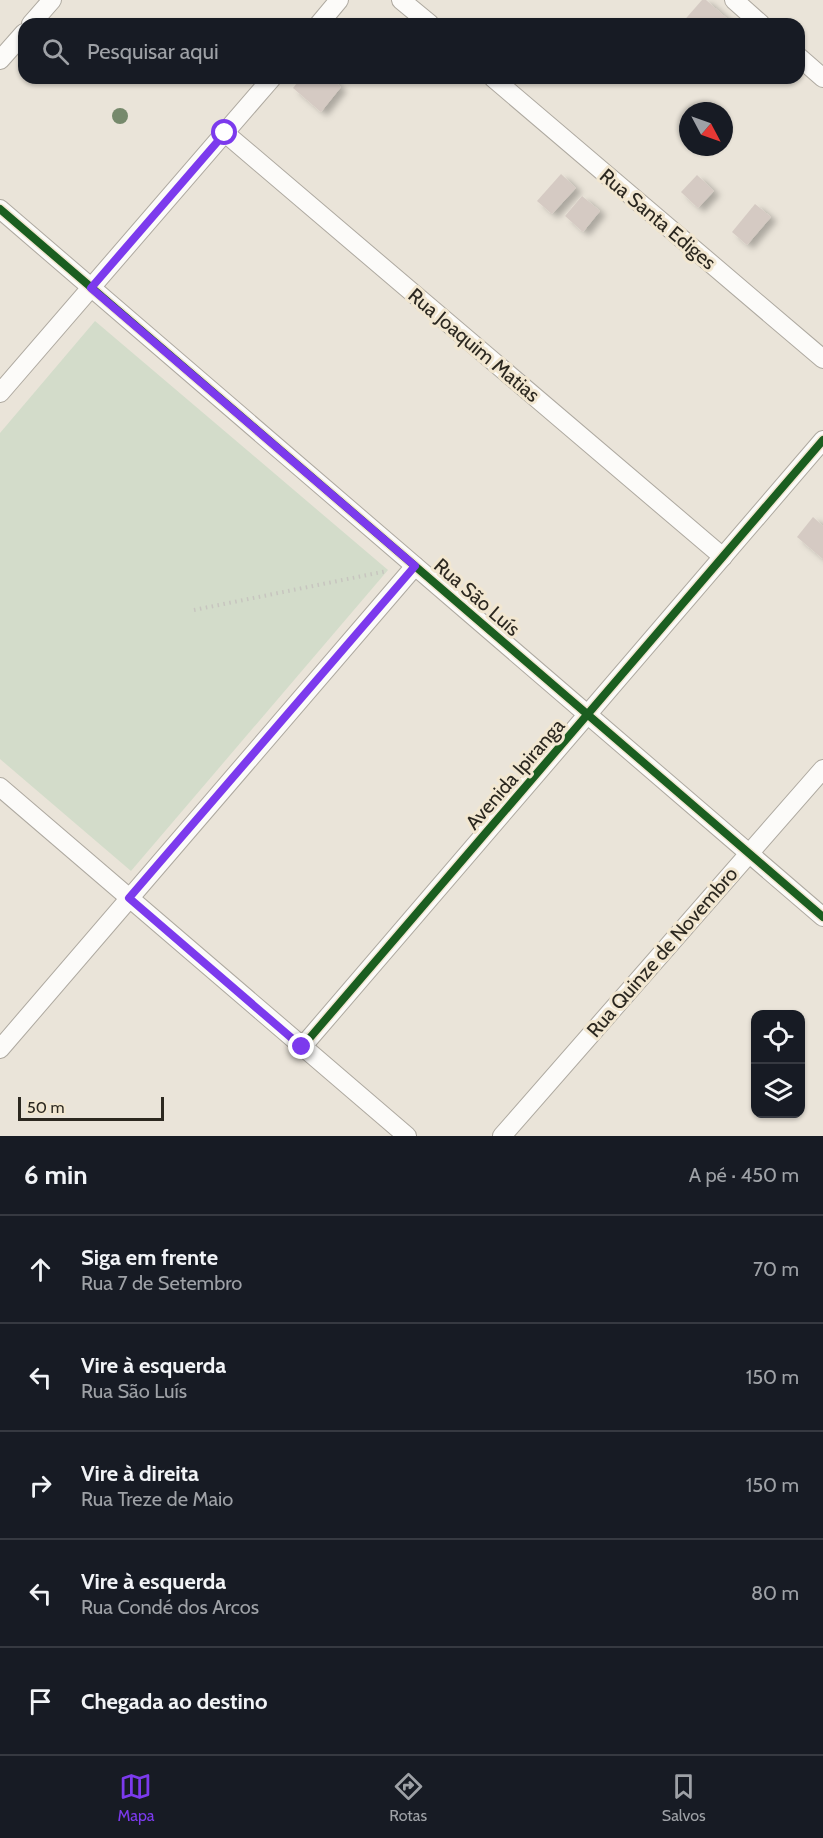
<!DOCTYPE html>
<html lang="pt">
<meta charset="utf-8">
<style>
:root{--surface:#171b24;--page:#20242c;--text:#f1f3f6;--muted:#9ea1a6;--line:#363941;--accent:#7c3aed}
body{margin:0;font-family:Cabin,sans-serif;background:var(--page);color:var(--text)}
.controls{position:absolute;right:18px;bottom:18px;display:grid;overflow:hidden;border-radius:12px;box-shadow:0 2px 4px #0004}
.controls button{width:54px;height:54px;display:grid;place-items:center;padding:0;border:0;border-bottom:2px solid var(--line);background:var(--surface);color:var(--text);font:30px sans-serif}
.compass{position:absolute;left:679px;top:102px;width:54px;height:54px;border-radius:50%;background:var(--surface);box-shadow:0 2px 4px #0004;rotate:131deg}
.scale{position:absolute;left:18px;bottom:15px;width:146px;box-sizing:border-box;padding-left:6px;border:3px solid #2c2820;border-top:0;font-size:16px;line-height:21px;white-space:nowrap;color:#2c2820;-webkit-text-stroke:4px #f2e7d1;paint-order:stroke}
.stop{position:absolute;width:18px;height:18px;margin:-14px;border:4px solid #7c3aed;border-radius:50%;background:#fff}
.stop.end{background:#7c3aed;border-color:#fff;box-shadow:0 2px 6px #0008}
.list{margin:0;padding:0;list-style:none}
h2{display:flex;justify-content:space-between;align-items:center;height:78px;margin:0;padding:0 24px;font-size:26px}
h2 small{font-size:20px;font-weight:400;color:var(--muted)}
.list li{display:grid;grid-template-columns:39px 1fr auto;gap:18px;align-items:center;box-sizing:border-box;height:108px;padding:0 24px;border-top:2px solid var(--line)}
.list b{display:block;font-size:22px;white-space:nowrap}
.list p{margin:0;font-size:20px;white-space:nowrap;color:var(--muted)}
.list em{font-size:20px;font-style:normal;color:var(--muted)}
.icon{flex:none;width:33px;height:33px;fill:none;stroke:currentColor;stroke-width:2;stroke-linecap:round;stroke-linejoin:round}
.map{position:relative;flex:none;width:823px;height:1136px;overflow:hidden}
.search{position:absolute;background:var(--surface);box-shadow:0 2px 4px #0004;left:18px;right:18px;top:18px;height:66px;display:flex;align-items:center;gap:15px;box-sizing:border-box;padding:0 21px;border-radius:18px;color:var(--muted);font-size:22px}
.sheet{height:618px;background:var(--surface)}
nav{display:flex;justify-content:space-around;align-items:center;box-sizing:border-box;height:84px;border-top:2px solid var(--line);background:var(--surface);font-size:16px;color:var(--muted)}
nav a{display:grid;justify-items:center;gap:3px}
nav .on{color:var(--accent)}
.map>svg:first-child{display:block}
.green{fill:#d3dcca}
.building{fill:#d5cac3;filter:url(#shadow)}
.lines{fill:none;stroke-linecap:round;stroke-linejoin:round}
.street-casing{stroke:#aea9a0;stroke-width:20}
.path{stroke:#c7c5bf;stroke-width:4;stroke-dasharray:1.5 4.5;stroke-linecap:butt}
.street{stroke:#fcfbf9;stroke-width:18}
.cycleway-casing{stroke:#f2e7d1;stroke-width:11}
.cycleway{stroke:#1b5e20;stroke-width:8}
.tree{fill:#76896c}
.route{stroke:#7c3aed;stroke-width:8}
.labels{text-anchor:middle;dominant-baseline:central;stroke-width:6;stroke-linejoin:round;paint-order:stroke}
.street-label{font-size:20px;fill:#2c2820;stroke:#f2e7d1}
</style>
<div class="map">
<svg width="823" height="1136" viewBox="0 0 823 1136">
<defs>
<filter id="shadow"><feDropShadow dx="6" dy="4" stdDeviation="3" flood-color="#0004"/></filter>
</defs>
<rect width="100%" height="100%" fill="#eae4d9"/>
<polygon class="green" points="95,321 388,570 131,871 0,759 0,433"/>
<g class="building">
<polygon points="702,0 706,0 731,22 681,24"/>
<polygon points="301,78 330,78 341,87 321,112 293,88"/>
<polygon points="561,174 576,188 552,214 537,201"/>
<polygon points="697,175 714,191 698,208 681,192"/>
<polygon points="582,196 600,211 583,232 565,216"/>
<polygon points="755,204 771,217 747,245 732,232"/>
<polygon points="813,517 823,526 823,559 797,537"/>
</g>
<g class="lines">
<defs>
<g id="street">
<polyline points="401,0 430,24"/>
<polyline points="734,0 761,24"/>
<polyline points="31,24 52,0"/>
<polyline points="319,24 339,0"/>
<polyline points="799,57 823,78"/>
<polyline points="0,60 24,33"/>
<polyline points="493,78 823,359"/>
<polyline points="225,133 723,557"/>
<polyline points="0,209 823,917"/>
<polyline points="0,393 272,78"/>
<polyline points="0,787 407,1136"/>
<polyline points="302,1047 823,440"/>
<polyline points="0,1049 415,566"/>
<polyline points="502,1136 823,769"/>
</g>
</defs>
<use href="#street" class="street-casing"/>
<polyline class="path" points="194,610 387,571"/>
<use href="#street" class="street"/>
<defs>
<g id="cycleway">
<polyline points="0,209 823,917"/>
<polyline points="302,1047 823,440"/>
</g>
</defs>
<use href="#cycleway" class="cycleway-casing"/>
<use href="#cycleway" class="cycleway"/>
</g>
<circle class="tree" cx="120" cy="116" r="8"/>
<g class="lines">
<polyline class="route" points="225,133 91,288 415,566 129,898 302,1047"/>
</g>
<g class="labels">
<g class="street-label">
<text transform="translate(658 219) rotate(40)">Rua Santa Ediges</text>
<text transform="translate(474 345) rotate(40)">Rua Joaquim Matias</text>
<text transform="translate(477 597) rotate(41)">Rua São Luís</text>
<text transform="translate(515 774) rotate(-49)">Avenida Ipiranga</text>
<text transform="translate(662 952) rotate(-49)">Rua Quinze de Novembro</text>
</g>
</g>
</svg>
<div class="controls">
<button><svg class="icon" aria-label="locate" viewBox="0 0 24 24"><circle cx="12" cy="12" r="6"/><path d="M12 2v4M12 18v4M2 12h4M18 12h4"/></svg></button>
<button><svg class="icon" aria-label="layers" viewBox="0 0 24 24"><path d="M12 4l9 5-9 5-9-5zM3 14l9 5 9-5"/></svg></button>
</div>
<svg class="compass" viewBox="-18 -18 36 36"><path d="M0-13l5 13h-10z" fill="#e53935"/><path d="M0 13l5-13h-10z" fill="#9ea1a6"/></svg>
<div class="scale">50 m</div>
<div class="stop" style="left:225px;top:133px"></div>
<div class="stop end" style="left:302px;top:1047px"></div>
<div class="search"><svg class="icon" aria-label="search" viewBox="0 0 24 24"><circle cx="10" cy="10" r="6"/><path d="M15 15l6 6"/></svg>Pesquisar aqui</div>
</div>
<section class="sheet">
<h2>6 min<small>A pé · 450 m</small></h2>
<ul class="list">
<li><svg class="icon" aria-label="ahead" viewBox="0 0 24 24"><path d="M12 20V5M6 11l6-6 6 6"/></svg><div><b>Siga em frente</b><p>Rua 7 de Setembro</p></div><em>70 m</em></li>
<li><svg class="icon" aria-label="left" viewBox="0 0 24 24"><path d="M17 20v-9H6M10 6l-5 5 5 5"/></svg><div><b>Vire à esquerda</b><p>Rua São Luís</p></div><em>150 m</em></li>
<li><svg class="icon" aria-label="right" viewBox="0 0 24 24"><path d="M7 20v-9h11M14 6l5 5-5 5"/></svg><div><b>Vire à direita</b><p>Rua Treze de Maio</p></div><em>150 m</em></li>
<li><svg class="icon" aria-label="left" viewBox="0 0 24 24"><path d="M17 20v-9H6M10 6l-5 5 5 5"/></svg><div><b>Vire à esquerda</b><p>Rua Condé dos Arcos</p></div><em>80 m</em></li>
<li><svg class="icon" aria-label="arrive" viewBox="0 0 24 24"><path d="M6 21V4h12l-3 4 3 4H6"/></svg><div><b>Chegada ao destino</b></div></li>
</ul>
</section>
<nav>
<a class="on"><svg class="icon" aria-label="map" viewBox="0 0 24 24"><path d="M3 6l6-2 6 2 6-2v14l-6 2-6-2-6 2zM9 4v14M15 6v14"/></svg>Mapa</a>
<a><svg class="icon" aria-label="directions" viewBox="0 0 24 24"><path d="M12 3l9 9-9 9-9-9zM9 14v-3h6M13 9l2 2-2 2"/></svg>Rotas</a>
<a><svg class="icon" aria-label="saved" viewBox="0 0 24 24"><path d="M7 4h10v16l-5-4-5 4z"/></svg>Salvos</a>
</nav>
